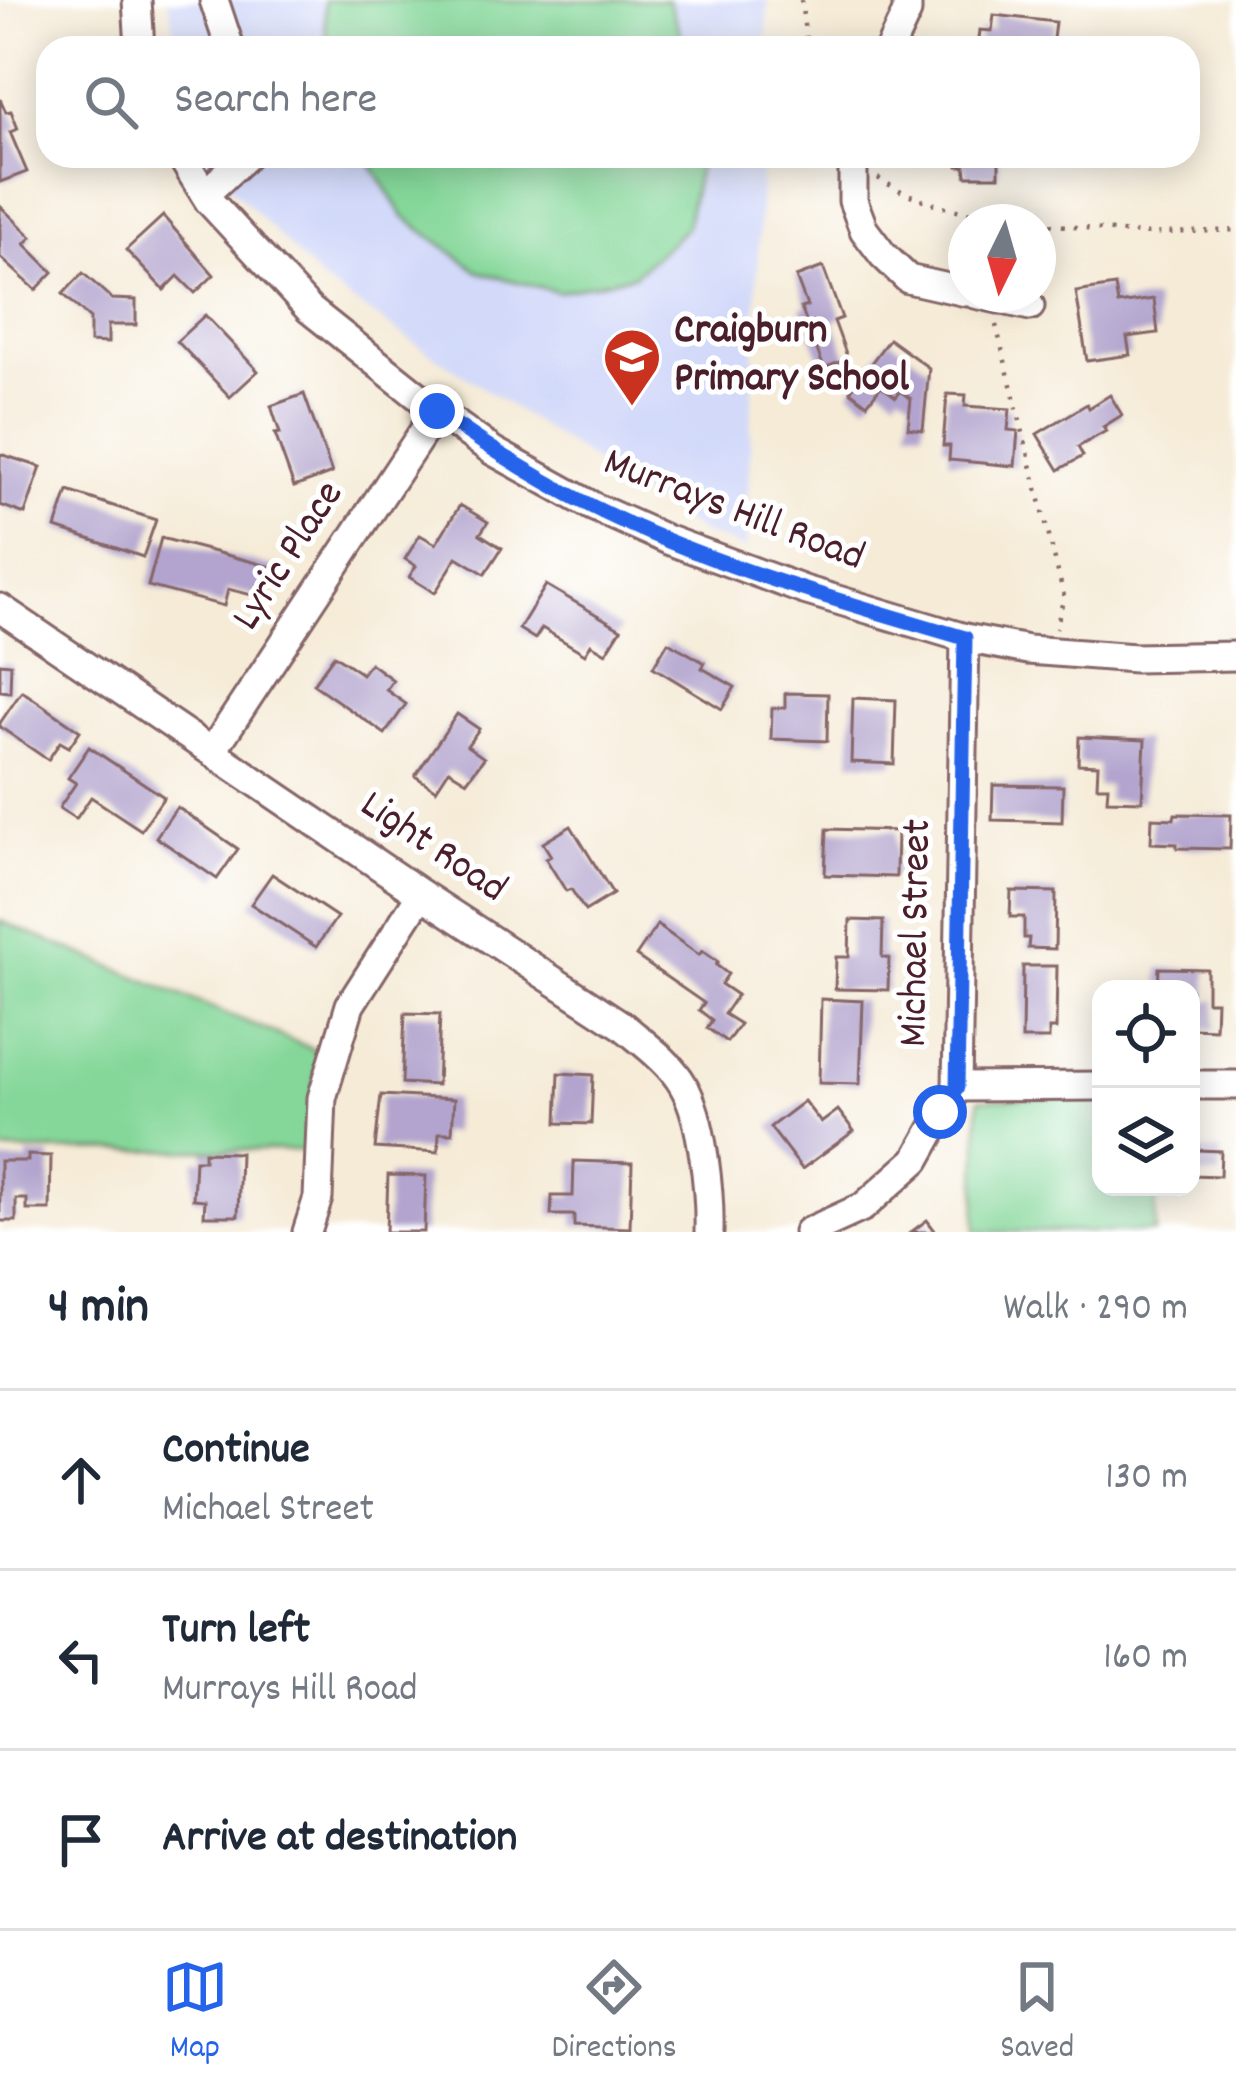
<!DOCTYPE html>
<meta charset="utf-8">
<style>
:root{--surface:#fff;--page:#f2f2f3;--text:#1f2937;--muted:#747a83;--line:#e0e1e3;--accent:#2563eb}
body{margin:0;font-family:Dekko,sans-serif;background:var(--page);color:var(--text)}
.controls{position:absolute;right:36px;bottom:36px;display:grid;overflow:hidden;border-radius:24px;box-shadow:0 6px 30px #0003}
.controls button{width:108px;height:108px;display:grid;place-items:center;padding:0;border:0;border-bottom:3px solid var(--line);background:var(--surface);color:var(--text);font:60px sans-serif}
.compass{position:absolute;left:948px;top:204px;width:108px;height:108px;border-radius:50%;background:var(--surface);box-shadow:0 6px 30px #0003;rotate:185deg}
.stop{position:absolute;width:36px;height:36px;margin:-27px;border:9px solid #2563eb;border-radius:50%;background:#fff}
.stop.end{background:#2563eb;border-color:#fff;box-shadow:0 3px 12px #0008}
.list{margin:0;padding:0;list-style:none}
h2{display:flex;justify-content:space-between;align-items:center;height:156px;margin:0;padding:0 48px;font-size:51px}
h2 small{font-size:39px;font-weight:400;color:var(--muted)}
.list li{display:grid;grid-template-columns:78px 1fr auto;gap:36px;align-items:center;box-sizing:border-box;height:180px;padding:0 48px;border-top:3px solid var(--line)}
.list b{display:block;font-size:45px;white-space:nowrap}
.list p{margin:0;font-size:39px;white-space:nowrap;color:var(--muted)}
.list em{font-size:39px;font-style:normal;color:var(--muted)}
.icon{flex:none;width:66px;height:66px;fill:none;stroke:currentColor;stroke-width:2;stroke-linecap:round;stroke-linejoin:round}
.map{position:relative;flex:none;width:1236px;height:1232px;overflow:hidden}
.search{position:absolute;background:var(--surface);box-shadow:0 6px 30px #0003;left:36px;right:36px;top:36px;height:132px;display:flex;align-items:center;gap:30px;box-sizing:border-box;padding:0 42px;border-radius:36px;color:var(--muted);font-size:45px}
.sheet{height:696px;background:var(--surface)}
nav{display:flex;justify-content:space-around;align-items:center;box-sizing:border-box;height:168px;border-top:3px solid var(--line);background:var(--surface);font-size:33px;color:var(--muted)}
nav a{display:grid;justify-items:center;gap:6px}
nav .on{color:var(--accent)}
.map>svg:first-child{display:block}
.built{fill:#d2d9f9}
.green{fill:#84d799;stroke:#677b62;stroke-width:3}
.building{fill:#b2a4ce}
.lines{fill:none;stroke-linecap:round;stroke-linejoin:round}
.minor-casing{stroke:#866667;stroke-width:33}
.path{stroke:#866667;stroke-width:4.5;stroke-dasharray:3 9;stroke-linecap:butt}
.minor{stroke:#fff;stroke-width:27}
.route{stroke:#2563eb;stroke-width:15}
.labels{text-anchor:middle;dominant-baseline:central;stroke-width:10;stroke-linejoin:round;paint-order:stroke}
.poi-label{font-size:42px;font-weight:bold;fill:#4a1f2b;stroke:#fff;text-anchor:start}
.street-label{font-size:42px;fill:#4a1f2b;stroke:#fff}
</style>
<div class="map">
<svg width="1236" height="1232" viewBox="0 0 1236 1232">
<rect width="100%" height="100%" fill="#fff"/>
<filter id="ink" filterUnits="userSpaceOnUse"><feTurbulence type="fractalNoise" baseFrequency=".00833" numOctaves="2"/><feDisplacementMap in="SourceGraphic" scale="24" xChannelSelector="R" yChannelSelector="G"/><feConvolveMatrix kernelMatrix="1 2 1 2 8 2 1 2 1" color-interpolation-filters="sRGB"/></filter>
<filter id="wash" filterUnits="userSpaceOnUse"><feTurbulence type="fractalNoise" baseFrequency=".004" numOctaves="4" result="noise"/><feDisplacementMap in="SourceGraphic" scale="48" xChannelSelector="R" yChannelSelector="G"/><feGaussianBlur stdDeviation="2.7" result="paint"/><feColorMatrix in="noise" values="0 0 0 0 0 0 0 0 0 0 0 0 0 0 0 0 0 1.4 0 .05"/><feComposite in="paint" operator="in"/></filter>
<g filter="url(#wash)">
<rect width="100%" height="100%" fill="#f5ebd7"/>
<g class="built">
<polygon points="168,0 768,0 766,48 177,48"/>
<polygon points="201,156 762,156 746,549 702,533 323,282"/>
</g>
<g class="green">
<polygon points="324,0 668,0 686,48 327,48"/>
<polygon points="366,156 701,156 686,228 634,275 558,292 479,272 404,217"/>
<polygon points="0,921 318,1051 307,1150 0,1151"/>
<polygon points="1101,1098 1101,1187 1156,1187 1155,1232 976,1232 979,1099"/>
</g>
<g id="blocks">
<g class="building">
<polygon points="994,15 1055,22 1052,48 978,48 980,30 992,31"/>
<polygon points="0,99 6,112 11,111 18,129 10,132 27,172 0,182"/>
<polygon points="957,156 999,156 999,176 966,176 965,166 958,166"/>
<polygon points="0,206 32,237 25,244 53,272 36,290 0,257"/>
<polygon points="163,216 214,275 195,293 178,276 164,290 126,250"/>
<polygon points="823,267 842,318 834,321 848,359 824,368 801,308 807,306 796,277"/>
<polygon points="83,273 112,299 136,300 136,325 108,325 108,343 90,342 90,319 63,294"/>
<polygon points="1115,286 1118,304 1154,299 1158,333 1127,337 1130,355 1087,361 1076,292"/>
<polygon points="205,315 258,371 230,397 177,341"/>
<polygon points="889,339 929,368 923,430 908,428 911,399 900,391 896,397 881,386 867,404 850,391"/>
<polygon points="304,394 332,473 294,487 275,434 280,433 271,406"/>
<polygon points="947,394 966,395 965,406 1010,409 1008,430 1018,431 1015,466 949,460 950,446 943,446"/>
<polygon points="1110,395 1122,415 1103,427 1106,431 1078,447 1083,456 1059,470 1037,434 1087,404 1089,408"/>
<polygon points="0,454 41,467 25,514 0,505"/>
<polygon points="68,491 156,520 143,557 56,528"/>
<polygon points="460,505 488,522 480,534 502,548 485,574 457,557 435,593 409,577 416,566 405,559 420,535 436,544"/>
<polygon points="161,538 276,568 268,599 228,589 224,606 148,586"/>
<polygon points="546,585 621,629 606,653 591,644 585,654 542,628 535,639 519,629"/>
<polygon points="668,642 705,663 702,668 735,687 722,709 653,667"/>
<polygon points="334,655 362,674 370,663 393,680 386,690 406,704 385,734 313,684"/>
<polygon points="0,663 11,664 10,692 0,691"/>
<polygon points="22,691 80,731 69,747 60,742 48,760 0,727 0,723"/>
<polygon points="785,693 828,694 827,741 771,739 772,708 785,708"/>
<polygon points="853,698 896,700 894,764 851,762"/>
<polygon points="457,714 479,729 467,746 484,758 467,781 449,770 436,790 415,776"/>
<polygon points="1079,737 1145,740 1142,801 1107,800 1108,786 1097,786 1098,765 1078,764"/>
<polygon points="89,747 164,797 141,830 91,797 76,819 59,808 76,783 68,778"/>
<polygon points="993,785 1063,786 1062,822 992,820"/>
<polygon points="177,807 238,849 217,879 156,837"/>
<polygon points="1175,814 1231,815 1230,849 1177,848 1177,844 1151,843 1152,818 1174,819"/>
<polygon points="571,826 613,894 585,911 571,889 566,891 546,859 551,856 543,843"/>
<polygon points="827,829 897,831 896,877 825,875"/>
<polygon points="272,874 337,917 316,947 251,904"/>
<polygon points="1011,891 1056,892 1055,949 1028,948 1029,938 1024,938 1024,917 1010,917"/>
<polygon points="850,920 883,921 882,957 889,958 888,990 835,989 836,957 849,957"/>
<polygon points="657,925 699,955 702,951 718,962 716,965 728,974 721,984 737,995 724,1014 740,1024 727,1042 707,1028 712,1020 699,1010 704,1003 636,956"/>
<polygon points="1023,966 1057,966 1056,1029 1049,1029 1049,1039 1022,1039"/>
<polygon points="1159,968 1207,969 1207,1001 1216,1001 1215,1029 1191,1028 1191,989 1158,989"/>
<polygon points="821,999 863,1001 860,1084 819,1083"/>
<polygon points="405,1013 440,1014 437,1085 402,1083"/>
<polygon points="559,1073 593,1075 591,1124 557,1123"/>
<polygon points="381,1095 454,1099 452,1133 439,1133 438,1152 375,1148"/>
<polygon points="804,1101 821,1123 838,1110 854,1131 802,1169 770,1127"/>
<polygon points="1191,1142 1198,1143 1198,1150 1221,1151 1220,1176 1191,1175"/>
<polygon points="204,1152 240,1153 238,1216 204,1216 205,1200 193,1199 195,1160 204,1160"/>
<polygon points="28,1155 51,1156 50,1210 27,1210 27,1199 16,1199 16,1221 0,1221 0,1161 28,1161"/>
<polygon points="574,1161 632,1163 630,1228 574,1226 574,1215 551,1215 552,1196 573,1196"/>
<polygon points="388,1175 426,1176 424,1232 386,1232"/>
<polygon points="927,1220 936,1232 911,1232"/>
</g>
</g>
</g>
<g filter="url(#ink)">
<use href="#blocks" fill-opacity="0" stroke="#866667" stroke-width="3"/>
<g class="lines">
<defs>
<g id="minor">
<polyline points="137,0 140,48"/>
<polyline points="214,0 230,48"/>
<polyline points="890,48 907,12 907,0"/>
<polyline points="181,156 209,201 309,309 437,411 493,451 594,507 668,540 804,590 965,638 1028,650 1135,658 1236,656"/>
<polyline points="853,156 853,201 864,230 883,255 908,279 966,292"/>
<polyline points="205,194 246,156"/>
<polyline points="975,294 1030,306"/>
<path d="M 0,608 L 421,894 L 623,1026 C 643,1043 670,1062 683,1085 C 703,1118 710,1194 709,1232"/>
<polyline points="213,750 437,411"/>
<polyline points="1191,1085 1236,1085"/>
<polyline points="957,1087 1101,1086"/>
<polyline points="307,1232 318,1198 322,1098 350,1005 421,894"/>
<polyline points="808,1232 863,1207 916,1160 957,1087 965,638"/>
</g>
</defs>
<use href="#minor" class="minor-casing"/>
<g class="path">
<polyline points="801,0 807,48"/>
<path d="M 878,178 C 923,207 978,216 1032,222"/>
<polyline points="1038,223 1141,234 1236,230"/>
<polyline points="996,325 1064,596 1056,629"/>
</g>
<use href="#minor" class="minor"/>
</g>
</g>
<g class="lines" filter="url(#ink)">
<path class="route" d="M 437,411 C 487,447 538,479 593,507 C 711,566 840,601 965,638 L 957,1087 L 940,1112"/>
</g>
<defs>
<symbol id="school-pin" viewBox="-11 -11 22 30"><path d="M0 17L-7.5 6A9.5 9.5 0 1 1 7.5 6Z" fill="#c8321e" stroke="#fff"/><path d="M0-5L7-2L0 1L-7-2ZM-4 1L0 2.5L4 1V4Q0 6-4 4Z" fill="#fff"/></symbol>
</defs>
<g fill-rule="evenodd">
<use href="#school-pin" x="599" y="324" width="66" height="90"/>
</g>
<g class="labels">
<g class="poi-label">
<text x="674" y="333">Craigburn<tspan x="674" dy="48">Primary School</tspan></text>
</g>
<g class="street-label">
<text transform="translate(733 512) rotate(21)">Murrays Hill Road</text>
<text transform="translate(290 557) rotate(-57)">Lyric Place</text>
<text transform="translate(432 849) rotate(34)">Light Road</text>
<text transform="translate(918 933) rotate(-89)">Michael Street</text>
</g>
</g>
</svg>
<div class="controls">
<button><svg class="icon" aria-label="locate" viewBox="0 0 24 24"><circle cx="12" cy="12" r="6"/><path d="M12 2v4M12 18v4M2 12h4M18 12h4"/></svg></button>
<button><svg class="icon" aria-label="layers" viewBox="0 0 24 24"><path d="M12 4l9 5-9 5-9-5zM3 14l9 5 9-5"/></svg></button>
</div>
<svg class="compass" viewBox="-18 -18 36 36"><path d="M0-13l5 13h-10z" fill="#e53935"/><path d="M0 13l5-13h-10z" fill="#747a83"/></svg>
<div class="stop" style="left:940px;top:1112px"></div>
<div class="stop end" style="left:437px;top:411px"></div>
<div class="search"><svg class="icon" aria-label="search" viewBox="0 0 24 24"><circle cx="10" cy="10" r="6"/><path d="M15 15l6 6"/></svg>Search here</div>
</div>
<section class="sheet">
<h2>4 min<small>Walk · 290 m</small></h2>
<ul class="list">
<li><svg class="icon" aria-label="ahead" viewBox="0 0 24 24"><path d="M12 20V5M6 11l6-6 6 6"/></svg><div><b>Continue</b><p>Michael Street</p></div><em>130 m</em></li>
<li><svg class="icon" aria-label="left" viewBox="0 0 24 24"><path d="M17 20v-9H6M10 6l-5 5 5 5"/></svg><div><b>Turn left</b><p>Murrays Hill Road</p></div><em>160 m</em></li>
<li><svg class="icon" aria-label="arrive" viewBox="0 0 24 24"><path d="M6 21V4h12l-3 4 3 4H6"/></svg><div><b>Arrive at destination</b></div></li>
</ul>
</section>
<nav>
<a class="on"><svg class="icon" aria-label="map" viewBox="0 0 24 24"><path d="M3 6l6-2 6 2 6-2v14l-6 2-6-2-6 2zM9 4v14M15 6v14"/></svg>Map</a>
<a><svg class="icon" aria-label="directions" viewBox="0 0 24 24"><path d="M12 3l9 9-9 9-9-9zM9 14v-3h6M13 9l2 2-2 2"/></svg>Directions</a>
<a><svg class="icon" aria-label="saved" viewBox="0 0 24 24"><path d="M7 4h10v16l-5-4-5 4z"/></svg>Saved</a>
</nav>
